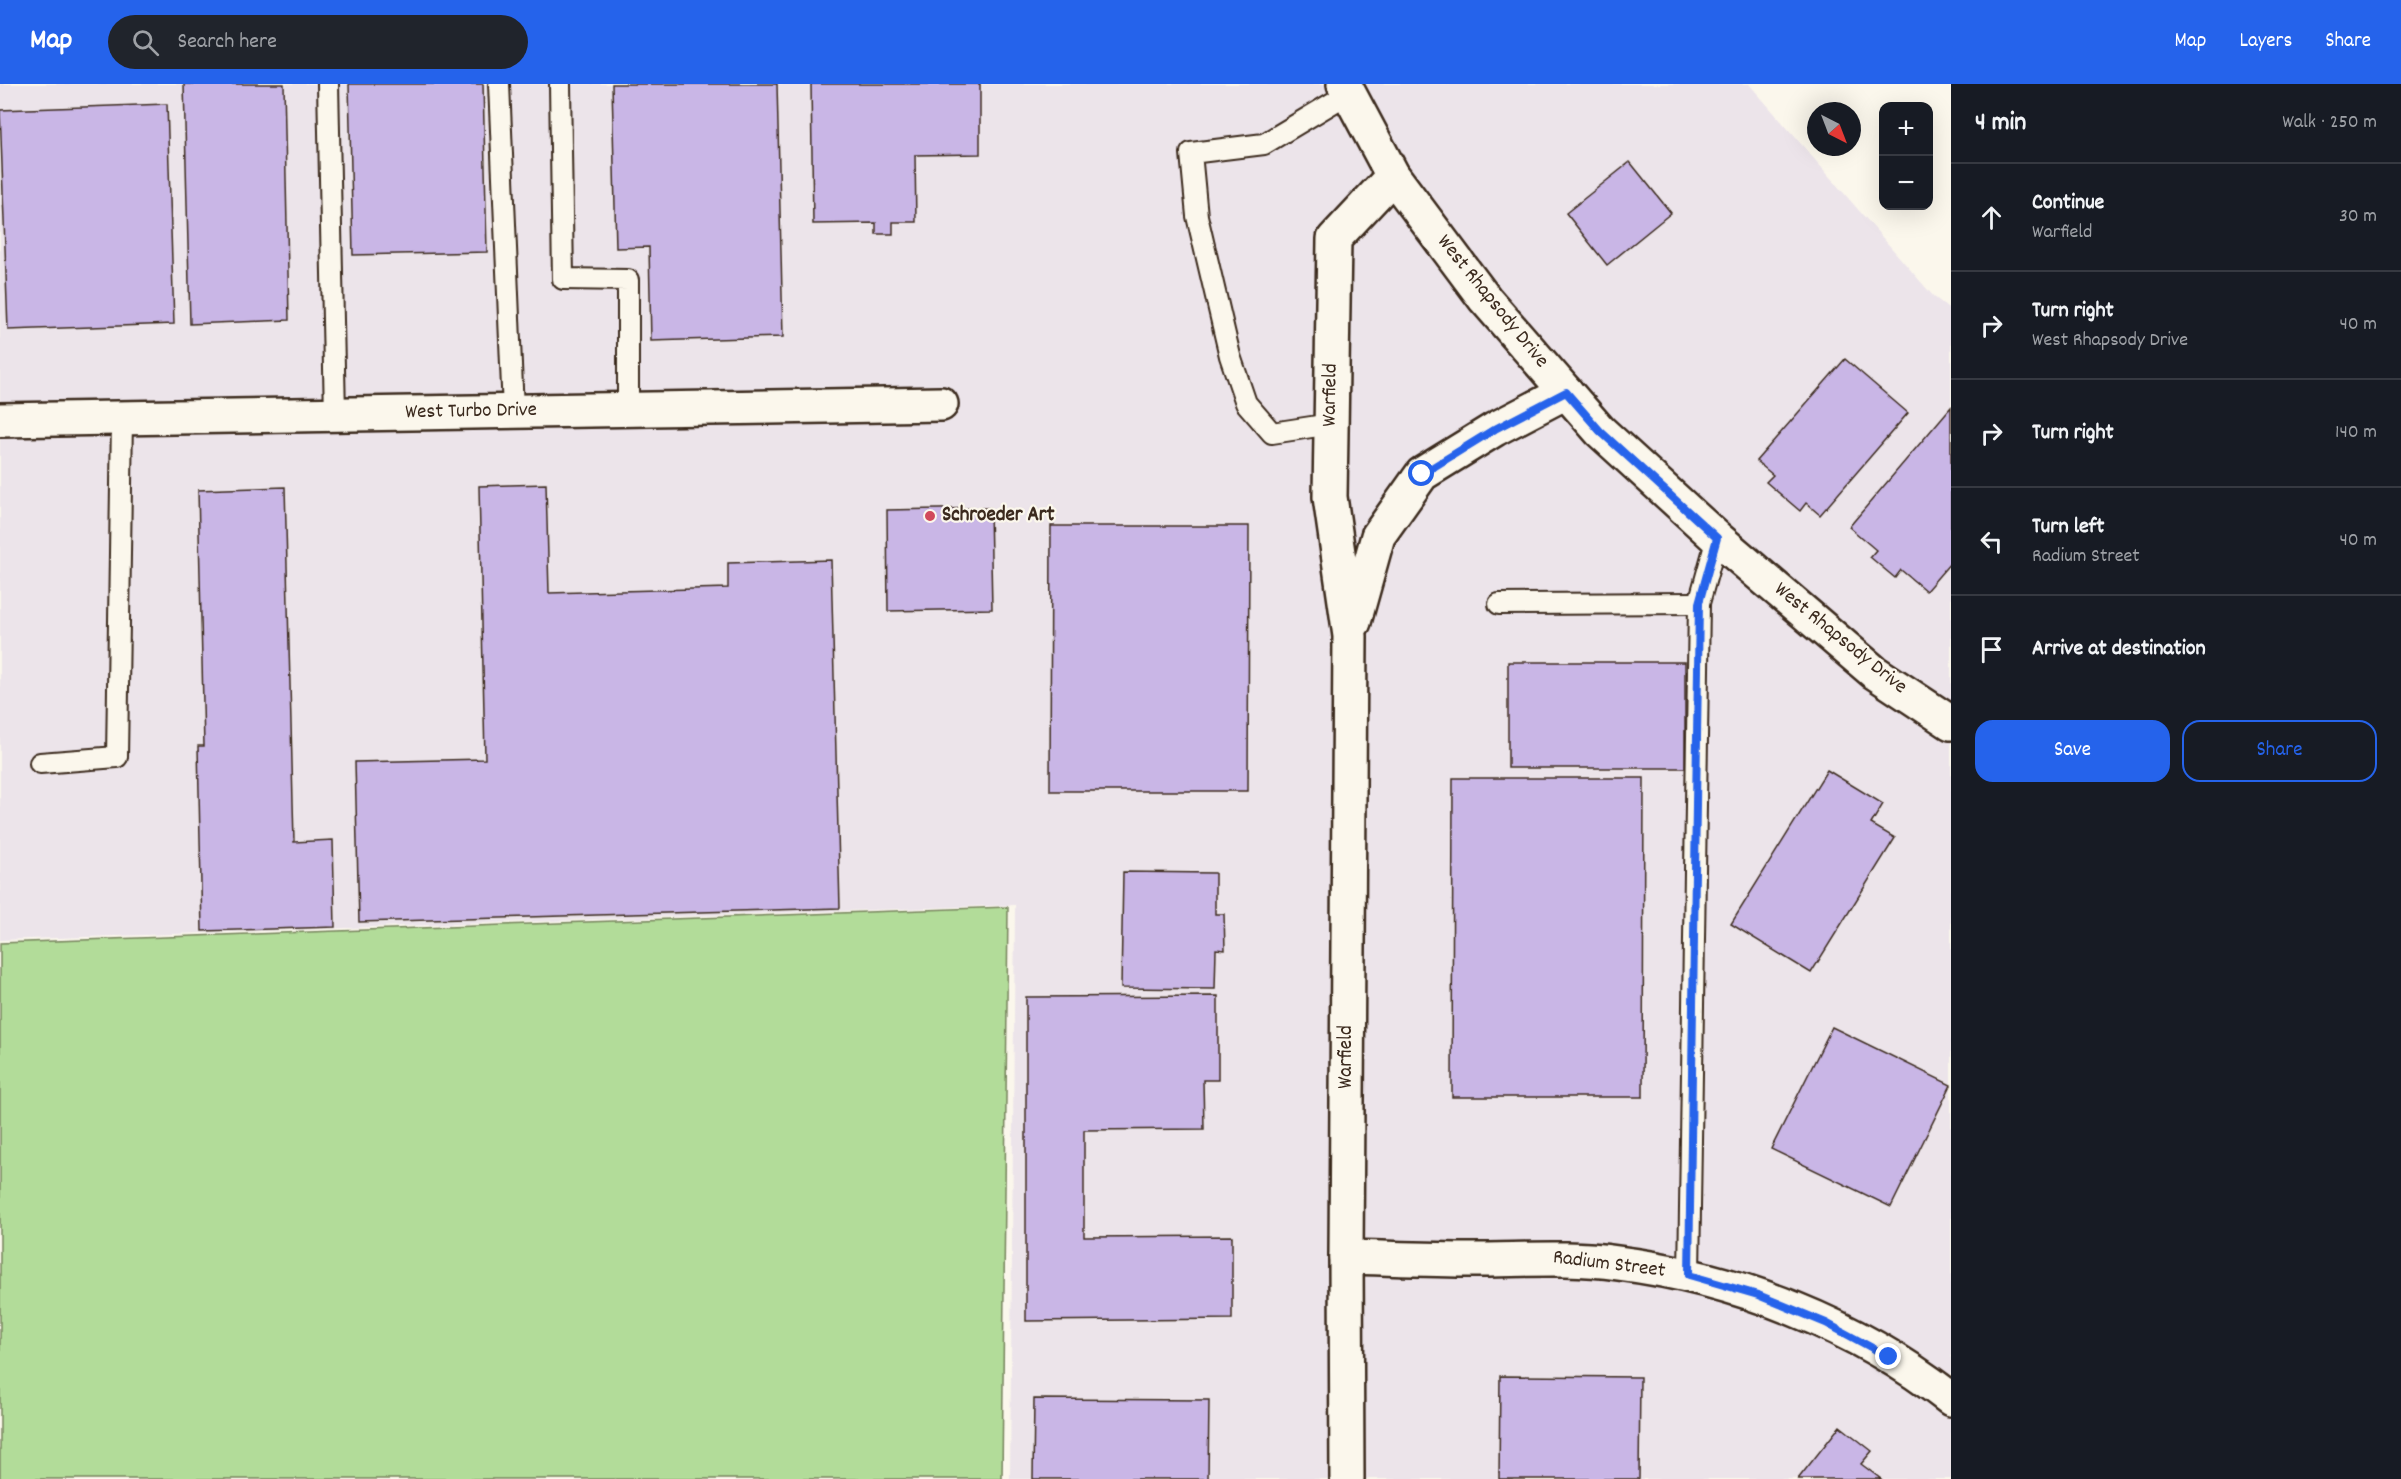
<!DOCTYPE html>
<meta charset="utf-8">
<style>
:root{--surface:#171b24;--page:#20242c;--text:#f1f3f6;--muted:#9ea1a6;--line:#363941;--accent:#2563eb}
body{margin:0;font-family:Dekko,sans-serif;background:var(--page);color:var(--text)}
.controls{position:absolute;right:18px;top:18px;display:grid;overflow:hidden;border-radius:12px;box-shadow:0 6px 24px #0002}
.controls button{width:54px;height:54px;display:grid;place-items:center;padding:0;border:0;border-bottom:2px solid var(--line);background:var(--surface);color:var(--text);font:30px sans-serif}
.compass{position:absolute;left:1807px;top:18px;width:54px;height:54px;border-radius:50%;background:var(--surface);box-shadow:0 6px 24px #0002;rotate:138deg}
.stop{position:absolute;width:18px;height:18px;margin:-14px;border:4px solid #2563eb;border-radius:50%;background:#fff}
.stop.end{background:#2563eb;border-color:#fff;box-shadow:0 2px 6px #0008}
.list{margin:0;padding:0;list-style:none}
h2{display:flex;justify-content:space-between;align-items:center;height:78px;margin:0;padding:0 24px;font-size:26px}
h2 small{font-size:20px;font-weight:400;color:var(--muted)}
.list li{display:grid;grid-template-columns:39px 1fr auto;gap:18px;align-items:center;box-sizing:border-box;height:108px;padding:0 24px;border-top:2px solid var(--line)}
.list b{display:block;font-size:22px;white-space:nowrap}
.list p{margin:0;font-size:20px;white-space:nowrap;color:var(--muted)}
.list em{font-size:20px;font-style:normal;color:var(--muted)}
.actions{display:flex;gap:12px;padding:18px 24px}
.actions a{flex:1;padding:14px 0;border:2px solid var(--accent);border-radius:18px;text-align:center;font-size:21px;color:var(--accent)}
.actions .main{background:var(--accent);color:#fff}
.icon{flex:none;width:33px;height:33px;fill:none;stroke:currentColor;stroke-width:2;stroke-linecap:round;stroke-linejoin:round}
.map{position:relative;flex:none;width:1951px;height:1395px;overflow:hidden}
header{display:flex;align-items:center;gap:36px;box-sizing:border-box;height:84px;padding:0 30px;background:var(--accent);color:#fff}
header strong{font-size:28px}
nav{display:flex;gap:33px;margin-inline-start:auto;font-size:21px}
.search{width:420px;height:54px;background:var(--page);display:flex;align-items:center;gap:15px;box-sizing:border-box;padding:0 21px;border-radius:33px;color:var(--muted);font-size:22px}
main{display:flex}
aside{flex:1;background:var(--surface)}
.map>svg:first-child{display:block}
.built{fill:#ece4ea}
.green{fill:#b2dc99;stroke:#76835c;stroke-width:1.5}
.building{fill:#c9b6e6;stroke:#3b2a1e;stroke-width:1.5}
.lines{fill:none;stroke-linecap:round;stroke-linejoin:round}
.service-casing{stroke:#3b2a1e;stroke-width:24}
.minor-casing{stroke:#3b2a1e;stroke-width:38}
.tertiary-casing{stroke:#3b2a1e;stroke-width:38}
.service{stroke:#fbf7ec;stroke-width:20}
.minor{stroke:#fbf7ec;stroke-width:33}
.tertiary{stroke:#fbf7ec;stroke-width:33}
.route{stroke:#2563eb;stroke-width:8}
.poi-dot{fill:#d1495b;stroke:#fbf7ec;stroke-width:2}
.labels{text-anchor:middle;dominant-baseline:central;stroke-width:4.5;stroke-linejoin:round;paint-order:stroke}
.street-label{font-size:21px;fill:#3b2a1e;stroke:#fbf7ec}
.poi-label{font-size:21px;font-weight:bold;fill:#3b2a1e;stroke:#fbf7ec;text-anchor:start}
</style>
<header>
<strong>Map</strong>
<div class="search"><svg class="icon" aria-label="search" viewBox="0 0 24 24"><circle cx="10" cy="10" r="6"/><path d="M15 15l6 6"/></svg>Search here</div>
<nav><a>Map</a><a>Layers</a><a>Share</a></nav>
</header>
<main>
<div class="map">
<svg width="1951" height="1395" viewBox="0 0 1951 1395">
<rect width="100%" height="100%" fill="#fbf7ec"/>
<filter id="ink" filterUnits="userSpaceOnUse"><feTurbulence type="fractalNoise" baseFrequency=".0167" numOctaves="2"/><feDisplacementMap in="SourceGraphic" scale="12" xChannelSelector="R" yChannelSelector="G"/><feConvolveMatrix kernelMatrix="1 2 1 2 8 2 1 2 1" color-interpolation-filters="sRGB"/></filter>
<g filter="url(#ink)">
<polygon class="built" points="0,0 1749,0 1934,213 1951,226 1951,1395 1010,1395 1015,821 0,856"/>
<polygon class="green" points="1008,823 1002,1395 0,1395 0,859"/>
<g class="building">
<polygon points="184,0 284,0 289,236 190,240"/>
<polygon points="349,0 483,0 487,168 353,171"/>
<polygon points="612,0 777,0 783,253 651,257 649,163 616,164"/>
<polygon points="811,0 980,0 980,70 915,71 916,138 893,138 893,150 876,150 876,139 813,140"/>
<polygon points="167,20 174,240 8,246 0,26"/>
<polygon points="1630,78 1671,129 1607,181 1566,129"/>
<polygon points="1845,275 1908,329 1820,431 1806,419 1800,427 1766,398 1773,391 1756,377"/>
<polygon points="1951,323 1951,478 1926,507 1901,486 1895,494 1870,473 1876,466 1849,443"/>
<polygon points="546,400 549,509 728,504 728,479 831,476 840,824 359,838 355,678 485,675 479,402"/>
<polygon points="285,403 294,758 333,756 335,843 202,847 198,662 204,662 198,406"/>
<polygon points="990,424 992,525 888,527 887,426"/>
<polygon points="1051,442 1249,442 1248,707 1050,707"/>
<rect x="1508" y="578" width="177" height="106"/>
<polygon points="1827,686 1883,720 1871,740 1895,754 1811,889 1731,840"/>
<polygon points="1453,694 1644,694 1643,1013 1452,1013"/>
<polygon points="1123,788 1215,789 1215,830 1224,830 1225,866 1216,865 1215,905 1121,904"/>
<polygon points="1218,912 1218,996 1203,996 1204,1045 1084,1046 1084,1153 1232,1152 1232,1235 1026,1237 1026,913"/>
<polygon points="1832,943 1951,1001 1891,1123 1771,1065"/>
<polygon points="1500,1292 1640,1293 1639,1395 1499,1395"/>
<polygon points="1034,1315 1209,1316 1208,1395 1033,1395"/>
<polygon points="1840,1342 1872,1367 1861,1380 1881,1395 1798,1395"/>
</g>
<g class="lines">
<defs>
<g id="service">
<polyline points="328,0 335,331"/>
<polyline points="499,0 513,327"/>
<polyline points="560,0 563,195 628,196 628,326"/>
<polyline points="1331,340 1272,349 1246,319 1230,272 1197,132 1191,69 1264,60 1349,9"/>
<polyline points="1499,520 1699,519"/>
<polyline points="40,679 117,673 122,334"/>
<polyline points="1689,1191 1699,519 1717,454"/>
</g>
<g id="minor">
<polyline points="0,336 941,320"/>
<polyline points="1354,538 1378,452 1422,390 1495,345 1566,308"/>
<path d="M 1346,1173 C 1388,1174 1431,1176 1473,1176 C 1522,1176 1570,1172 1618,1179 C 1737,1194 1857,1241 1951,1315"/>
<polyline points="1347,1395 1346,1173 1350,552 1330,413 1334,155 1393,92"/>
</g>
<polyline id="tertiary" points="1344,0 1393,92 1485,215 1600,347 1717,454 1874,588 1951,639"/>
</defs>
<use href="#service" class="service-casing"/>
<use href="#minor" class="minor-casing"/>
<use href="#tertiary" class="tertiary-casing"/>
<use href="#service" class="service"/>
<use href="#minor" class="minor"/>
<use href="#tertiary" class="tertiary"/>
</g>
</g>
<g class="lines" filter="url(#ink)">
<polyline class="route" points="1422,390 1495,345 1566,308 1600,347 1717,454 1699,519 1689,1191 1758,1211 1826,1239 1889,1273"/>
</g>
<circle class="poi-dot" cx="930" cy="432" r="6"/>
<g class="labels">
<g class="street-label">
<text transform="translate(1492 218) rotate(51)">West Rhapsody Drive</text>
<text transform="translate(1331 311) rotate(-89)">Warfield</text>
<text transform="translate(471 328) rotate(-1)">West Turbo Drive</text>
<text transform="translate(1840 555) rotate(39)">West Rhapsody Drive</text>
<text transform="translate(1347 973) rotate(-90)">Warfield</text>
<text transform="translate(1609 1181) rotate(7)">Radium Street</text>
</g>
<g class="poi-label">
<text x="942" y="432">Schroeder Art</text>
</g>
</g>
</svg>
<div class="controls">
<button>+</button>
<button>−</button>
</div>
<svg class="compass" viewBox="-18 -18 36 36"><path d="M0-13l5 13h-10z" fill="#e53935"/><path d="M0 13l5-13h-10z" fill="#9ea1a6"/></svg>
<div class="stop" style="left:1422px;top:390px"></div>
<div class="stop end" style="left:1889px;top:1273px"></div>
</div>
<aside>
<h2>4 min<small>Walk · 250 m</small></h2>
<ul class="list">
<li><svg class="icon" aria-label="ahead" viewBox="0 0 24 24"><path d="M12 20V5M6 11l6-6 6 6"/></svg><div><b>Continue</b><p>Warfield</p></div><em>30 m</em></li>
<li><svg class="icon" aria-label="right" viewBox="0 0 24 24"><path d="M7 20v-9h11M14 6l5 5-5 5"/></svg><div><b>Turn right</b><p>West Rhapsody Drive</p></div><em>40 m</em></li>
<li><svg class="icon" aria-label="right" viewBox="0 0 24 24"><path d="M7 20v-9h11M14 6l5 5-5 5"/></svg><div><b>Turn right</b></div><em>140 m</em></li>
<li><svg class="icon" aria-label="left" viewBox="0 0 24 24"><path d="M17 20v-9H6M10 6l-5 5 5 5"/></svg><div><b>Turn left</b><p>Radium Street</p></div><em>40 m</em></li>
<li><svg class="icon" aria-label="arrive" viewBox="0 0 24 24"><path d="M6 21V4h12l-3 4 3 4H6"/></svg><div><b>Arrive at destination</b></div></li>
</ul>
<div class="actions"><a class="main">Save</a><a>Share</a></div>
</aside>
</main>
